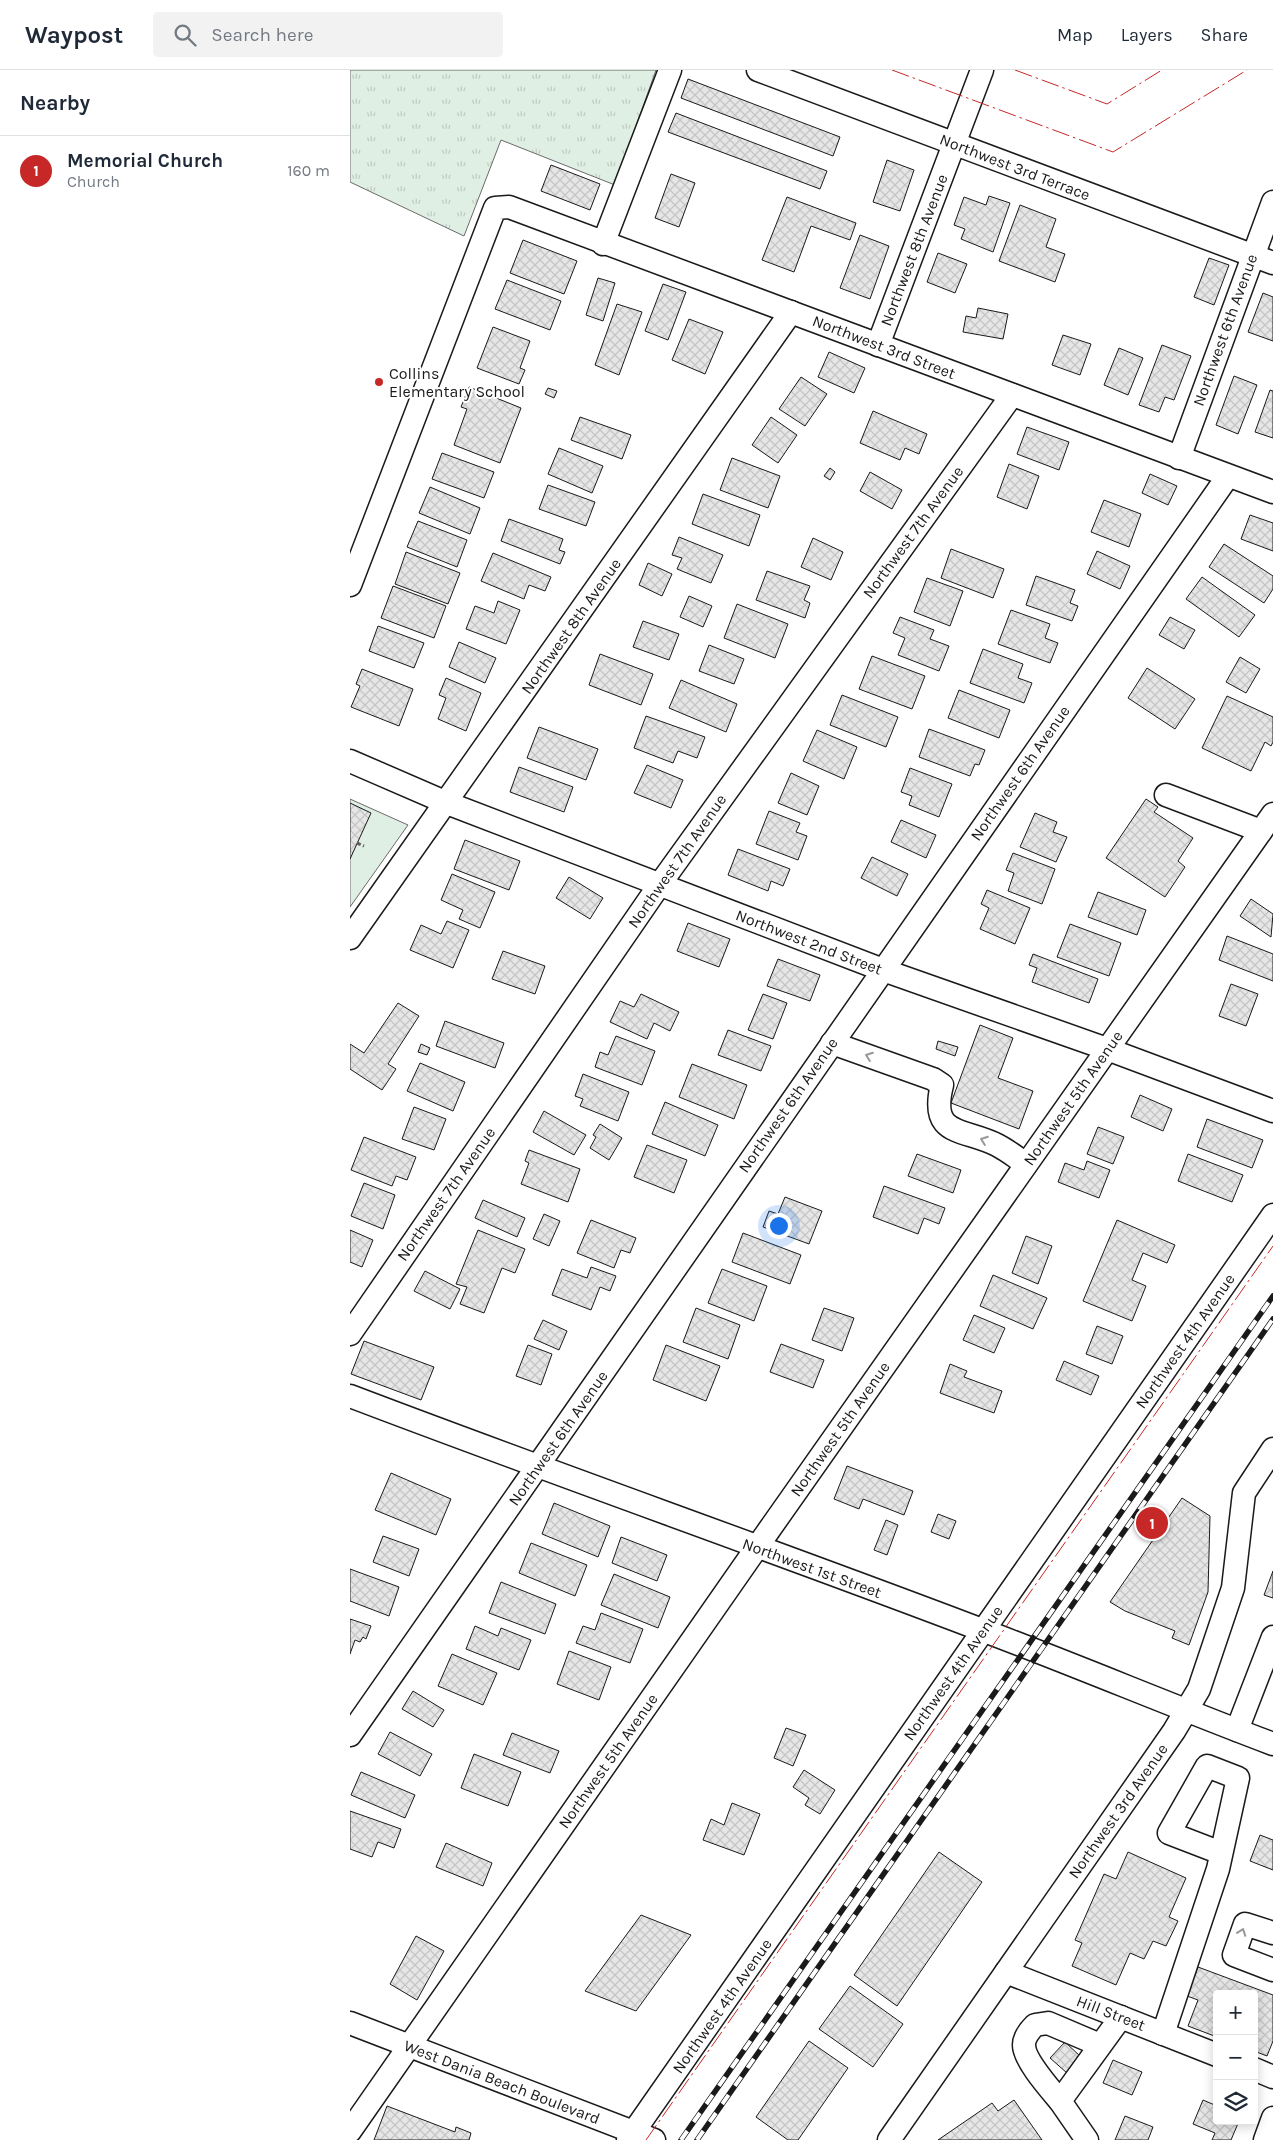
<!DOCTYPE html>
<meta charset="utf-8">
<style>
:root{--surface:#fff;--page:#f2f2f3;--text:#1f2937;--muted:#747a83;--line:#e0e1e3;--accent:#c62828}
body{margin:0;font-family:Karla,sans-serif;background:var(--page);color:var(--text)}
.controls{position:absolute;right:15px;bottom:15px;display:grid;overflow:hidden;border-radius:5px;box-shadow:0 2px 12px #0003}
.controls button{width:45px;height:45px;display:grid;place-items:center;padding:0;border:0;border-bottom:1px solid var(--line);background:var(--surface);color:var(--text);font:25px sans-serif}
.you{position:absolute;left:428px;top:1155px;width:18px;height:18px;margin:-12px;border:4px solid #fff;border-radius:50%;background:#1a73e8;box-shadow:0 0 0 8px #1a73e833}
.badge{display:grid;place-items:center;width:32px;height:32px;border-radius:50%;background:var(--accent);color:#fff;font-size:16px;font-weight:700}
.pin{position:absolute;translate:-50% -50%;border:2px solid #fff;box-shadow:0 1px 5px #0006}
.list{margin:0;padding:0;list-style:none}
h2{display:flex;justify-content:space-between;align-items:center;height:65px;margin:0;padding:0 20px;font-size:21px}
h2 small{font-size:16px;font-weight:400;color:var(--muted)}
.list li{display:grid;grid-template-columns:32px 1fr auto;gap:15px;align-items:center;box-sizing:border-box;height:70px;padding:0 20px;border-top:1px solid var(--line)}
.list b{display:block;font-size:19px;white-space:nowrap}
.list p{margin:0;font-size:16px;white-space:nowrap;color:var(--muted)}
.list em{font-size:16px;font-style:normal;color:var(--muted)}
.icon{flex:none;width:28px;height:28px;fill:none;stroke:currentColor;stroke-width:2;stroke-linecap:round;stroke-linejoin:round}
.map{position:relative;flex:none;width:923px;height:2070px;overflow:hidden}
header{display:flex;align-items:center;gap:30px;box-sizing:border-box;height:70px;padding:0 25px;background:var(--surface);border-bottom:1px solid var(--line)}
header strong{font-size:24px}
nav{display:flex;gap:28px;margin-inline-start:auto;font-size:18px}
.search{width:350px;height:45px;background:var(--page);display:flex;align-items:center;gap:12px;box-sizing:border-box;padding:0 18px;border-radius:5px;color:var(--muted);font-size:19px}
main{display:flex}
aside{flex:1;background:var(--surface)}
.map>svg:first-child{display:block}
.grass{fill:url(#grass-tufts);stroke:#6a6a6a}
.park{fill:#e0efe3;stroke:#6a6a6a}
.building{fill:url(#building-cross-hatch);stroke:#1a1a1a}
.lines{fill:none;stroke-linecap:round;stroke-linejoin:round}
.minor-casing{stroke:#1a1a1a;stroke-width:25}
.path{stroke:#5f5f5f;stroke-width:3;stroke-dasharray:4 2.5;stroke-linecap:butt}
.minor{stroke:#fff;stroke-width:22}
.rail-casing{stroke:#1a1a1a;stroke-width:5.5}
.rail{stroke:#fff;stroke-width:4;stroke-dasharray:11;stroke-linecap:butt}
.power{stroke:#c62828;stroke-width:1;stroke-dasharray:18 4 2.5 4;stroke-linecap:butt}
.oneway{stroke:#989898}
.poi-dot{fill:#c62828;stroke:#fff;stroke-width:2}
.labels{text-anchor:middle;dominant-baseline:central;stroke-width:4;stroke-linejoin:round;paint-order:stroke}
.street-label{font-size:16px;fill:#1a1a1a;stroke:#fff}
.poi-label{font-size:16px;fill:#1a1a1a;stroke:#fff;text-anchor:start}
</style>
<header>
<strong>Waypost</strong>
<div class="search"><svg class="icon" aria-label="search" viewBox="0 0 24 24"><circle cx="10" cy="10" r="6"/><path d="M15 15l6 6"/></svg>Search here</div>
<nav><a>Map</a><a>Layers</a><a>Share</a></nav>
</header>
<main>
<aside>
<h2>Nearby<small></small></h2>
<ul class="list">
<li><span class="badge">1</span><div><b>Memorial Church</b><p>Church</p></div><em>160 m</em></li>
</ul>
</aside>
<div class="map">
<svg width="923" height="2070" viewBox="0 0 923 2070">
<defs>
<pattern id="grass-tufts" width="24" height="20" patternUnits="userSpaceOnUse" patternTransform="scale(1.25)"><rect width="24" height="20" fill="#e0efe3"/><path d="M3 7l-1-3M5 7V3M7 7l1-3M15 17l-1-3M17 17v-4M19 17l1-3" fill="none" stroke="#c0ccc2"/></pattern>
<pattern id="building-cross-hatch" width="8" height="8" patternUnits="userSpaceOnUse" patternTransform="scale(1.25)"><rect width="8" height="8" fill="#e6e6e6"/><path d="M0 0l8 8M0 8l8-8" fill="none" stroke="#c5c5c5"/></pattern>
</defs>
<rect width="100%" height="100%" fill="#fff"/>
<polygon class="grass" points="0,0 306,0 265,115 151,70 114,166 0,112"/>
<polygon class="park" points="0,729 58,755 0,837"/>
<g class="building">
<polygon points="338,9 490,67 483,86 331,28"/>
<polygon points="326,43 477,101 470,119 318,62"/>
<polygon points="537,90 564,100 550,141 523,132"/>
<polygon points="201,95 250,114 240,140 191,121"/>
<polygon points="321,104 345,113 329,157 305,148"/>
<polygon points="639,126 660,133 643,182 611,169 615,159 604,155 614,127 636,135"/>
<polygon points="437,127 506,153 500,170 461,156 444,202 412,190"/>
<polygon points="670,135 706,149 696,177 715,184 705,212 649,191"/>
<polygon points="510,165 539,176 520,229 490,218"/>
<polygon points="173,170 227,191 214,224 160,203"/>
<polygon points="588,183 617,194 605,223 577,212"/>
<polygon points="859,188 879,195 864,235 844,227"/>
<polygon points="248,208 265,213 253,251 236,245"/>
<polygon points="157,210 211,231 200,260 145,239"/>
<polygon points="313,214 336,222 318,270 295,261"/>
<polygon points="913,223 923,227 923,271 898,262"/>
<polygon points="267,234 292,242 269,305 245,295"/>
<polygon points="628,238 658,244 653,269 613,262 616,246 626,248"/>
<polygon points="339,249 373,262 355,304 322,290"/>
<polygon points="143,257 180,271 170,298 175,300 169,314 127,298"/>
<polygon points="713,265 741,274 730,305 702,295"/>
<polygon points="812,275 841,286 824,330 815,327 809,342 789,335"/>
<polygon points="769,278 793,288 778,325 754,315"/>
<polygon points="479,282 515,298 504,323 468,307"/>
<polygon points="884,306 907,315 888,364 866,355"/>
<polygon points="451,307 477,324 455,356 429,339"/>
<polygon points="119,317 171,338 150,393 104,375 117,339 111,337"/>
<polygon points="198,318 207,321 204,328 195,324"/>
<polygon points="920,320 923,321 923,368 905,362"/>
<polygon points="523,341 577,364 569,384 555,378 550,390 510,373"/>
<polygon points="230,347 281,365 272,389 221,370"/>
<polygon points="421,347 447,365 428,393 402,375"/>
<polygon points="677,357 719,372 709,400 667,384"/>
<polygon points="209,378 253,396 242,423 198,404"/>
<polygon points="92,383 144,402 134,428 82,409"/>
<polygon points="382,388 430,406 418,438 370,420"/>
<polygon points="659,394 689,406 677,439 647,427"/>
<polygon points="480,398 485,402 480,410 474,406"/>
<polygon points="520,402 552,420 542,439 510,421"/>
<polygon points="800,404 827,416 818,435 792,423"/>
<polygon points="198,415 245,432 236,456 189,439"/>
<polygon points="80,417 130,438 120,464 69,443"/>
<polygon points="353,424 410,445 399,476 342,454"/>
<polygon points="754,430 791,444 779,477 741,462"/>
<polygon points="900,445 923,453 923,481 891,469"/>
<polygon points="159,449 213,469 209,480 215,482 210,494 151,471"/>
<polygon points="68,451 117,470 107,497 57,477"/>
<polygon points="329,467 373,485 361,513 327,499 332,488 322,485"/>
<polygon points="463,468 493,482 481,510 451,497"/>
<polygon points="874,474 923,506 923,519 914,533 859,497"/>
<polygon points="601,479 654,499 643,528 591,508"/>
<polygon points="747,481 780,496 770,519 737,504"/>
<polygon points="56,482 110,503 98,534 45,514"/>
<polygon points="143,483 201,507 195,521 179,515 174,529 131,511"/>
<polygon points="298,493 322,504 312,526 289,515"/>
<polygon points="417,501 460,516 454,530 460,533 455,548 406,530"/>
<polygon points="686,506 725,520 720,533 728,536 722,551 676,535"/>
<polygon points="852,507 905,545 889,567 836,529"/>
<polygon points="577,508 613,521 600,556 564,542"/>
<polygon points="43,516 96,536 84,568 31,548"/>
<polygon points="339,526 362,536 353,557 330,547"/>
<polygon points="148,531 170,540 156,574 116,559 125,536 144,543"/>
<polygon points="387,534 438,554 425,588 374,568"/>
<polygon points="661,540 700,554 695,568 708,573 700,593 648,574"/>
<polygon points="550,547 584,560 580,569 599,576 589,601 548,585 555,568 543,563"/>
<polygon points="820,547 845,560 834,579 809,565"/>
<polygon points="293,551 329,564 319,590 283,577"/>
<polygon points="28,556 74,573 64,598 19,581"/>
<polygon points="109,572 146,588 135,613 99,597"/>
<polygon points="359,575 394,589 384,614 349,601"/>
<polygon points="633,579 673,594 668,608 682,613 674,633 620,613"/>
<polygon points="250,584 303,604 291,635 239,615"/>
<polygon points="522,586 575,606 562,639 509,619"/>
<polygon points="890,587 910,599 896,623 876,612"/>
<polygon points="797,598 845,629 825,659 778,628"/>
<polygon points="12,599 63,619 49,656 1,637 10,616 6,614"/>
<polygon points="96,608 131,623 116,661 88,649 96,628 89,625"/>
<polygon points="331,610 387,634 376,662 319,638"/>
<polygon points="609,620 660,640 649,668 598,648"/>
<polygon points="492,625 548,647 536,677 480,655"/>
<polygon points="877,626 923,647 923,672 921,676 915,672 901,701 852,678"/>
<polygon points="296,646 355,667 347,688 328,681 323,693 284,678"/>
<polygon points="189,657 248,679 236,710 177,688"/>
<polygon points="579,659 635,680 629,695 625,694 620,706 569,687"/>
<polygon points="467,660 507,677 494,709 453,691"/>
<polygon points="297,695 333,710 321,738 284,723"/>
<polygon points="169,697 223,717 214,742 160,722"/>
<polygon points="560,698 602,714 589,747 559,735 562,726 551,722"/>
<polygon points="441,703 469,716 457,745 428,733"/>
<polygon points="796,729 808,737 804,742 843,768 828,791 835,797 815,827 756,788"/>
<polygon points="0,733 21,743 0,789"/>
<polygon points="419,741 450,753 446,762 457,766 448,790 406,774"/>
<polygon points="685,743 707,752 703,762 717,767 706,792 670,777"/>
<polygon points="551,750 586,765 576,788 541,772"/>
<polygon points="115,770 170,791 159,820 104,799"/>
<polygon points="388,779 440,799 433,816 421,811 418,821 378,805"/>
<polygon points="663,783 705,799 692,834 658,821 664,803 656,800"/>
<polygon points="522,787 558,804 547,826 511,808"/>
<polygon points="102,804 145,822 130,858 109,849 113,840 91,830"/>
<polygon points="219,807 253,828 240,849 206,828"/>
<polygon points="637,820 680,838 665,874 630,859 639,838 631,834"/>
<polygon points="748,822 796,840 787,865 738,847"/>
<polygon points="901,829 923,844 921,867 890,846"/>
<polygon points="97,851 119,860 103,898 60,880 71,855 91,864"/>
<polygon points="338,853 380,869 369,897 327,881"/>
<polygon points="720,854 771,873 759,906 707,887"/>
<polygon points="877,866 923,884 923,911 869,890"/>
<polygon points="153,881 195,896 185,924 142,909"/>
<polygon points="683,884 748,909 739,933 682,912 687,898 679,895"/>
<polygon points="428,889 470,905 460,931 417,916"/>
<polygon points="881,914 908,924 896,956 869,946"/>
<polygon points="291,924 329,942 320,961 304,953 297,969 260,952 270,931 284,937"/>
<polygon points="413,924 437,933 423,969 398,960"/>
<polygon points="48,933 69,946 38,994 46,999 32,1020 0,999 0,974 14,983"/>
<polygon points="95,951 154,973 145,998 86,976"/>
<polygon points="630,955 663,968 648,1008 683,1021 669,1059 601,1033"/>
<polygon points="378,960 421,976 411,1001 368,985"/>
<polygon points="266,966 305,981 292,1015 245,997 250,982 258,985"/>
<polygon points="588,971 608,977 605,986 586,979"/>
<polygon points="71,974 80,978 77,985 68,982"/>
<polygon points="70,993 115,1012 103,1041 57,1021"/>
<polygon points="342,994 397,1015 384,1049 329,1027"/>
<polygon points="233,1004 279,1022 268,1051 230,1036 233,1029 225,1026"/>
<polygon points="790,1025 822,1039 813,1061 781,1047"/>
<polygon points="315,1032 368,1055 355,1086 302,1064"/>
<polygon points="64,1037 96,1049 84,1080 52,1069"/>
<polygon points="194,1041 236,1065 224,1085 183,1062"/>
<polygon points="857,1049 913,1070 902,1098 847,1077"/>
<polygon points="250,1054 272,1068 259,1090 240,1078 246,1067 243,1065"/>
<polygon points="748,1057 774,1067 763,1094 737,1084"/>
<polygon points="14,1067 66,1087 57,1110 46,1106 42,1116 1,1100"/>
<polygon points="297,1075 337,1090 324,1123 284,1107"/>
<polygon points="179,1080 230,1099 218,1132 171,1114 179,1093 175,1091"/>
<polygon points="567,1084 611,1100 603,1123 558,1106"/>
<polygon points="838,1084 893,1105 882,1132 828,1111"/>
<polygon points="737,1091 760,1100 749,1128 708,1112 715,1093 734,1100"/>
<polygon points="14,1113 45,1125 33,1159 1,1146"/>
<polygon points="534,1116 595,1138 589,1154 574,1148 568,1164 523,1147"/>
<polygon points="435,1127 472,1141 459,1174 413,1157 419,1141 428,1144"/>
<polygon points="133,1130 175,1148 167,1167 125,1148"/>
<polygon points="194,1144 210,1151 199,1176 183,1169"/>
<polygon points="241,1150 286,1168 280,1183 271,1180 264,1198 227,1183"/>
<polygon points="767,1150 825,1175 817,1193 793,1183 782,1210 796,1216 782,1251 733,1231"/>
<polygon points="0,1160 23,1170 12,1197 0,1192"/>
<polygon points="128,1160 175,1179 165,1203 152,1198 134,1243 110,1234 117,1217 106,1214"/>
<polygon points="393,1163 451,1185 440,1214 382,1192"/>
<polygon points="676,1166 702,1176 688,1214 662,1203"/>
<polygon points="241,1197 266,1206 260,1221 250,1217 241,1240 202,1225 212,1199 237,1208"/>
<polygon points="372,1199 417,1216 404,1251 358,1233"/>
<polygon points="75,1201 110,1219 100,1239 64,1221"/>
<polygon points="643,1205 697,1228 683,1259 630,1236"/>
<polygon points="346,1238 390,1255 378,1289 333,1272"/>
<polygon points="474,1238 504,1248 492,1281 462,1270"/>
<polygon points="624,1245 655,1258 644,1283 613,1270"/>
<polygon points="193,1250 217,1261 209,1280 184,1269"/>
<polygon points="747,1256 773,1266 762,1294 736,1284"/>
<polygon points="14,1271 84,1297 71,1330 1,1304"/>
<polygon points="431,1274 474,1290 463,1318 420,1302"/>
<polygon points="178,1275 202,1284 191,1315 166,1306"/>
<polygon points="316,1275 370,1296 356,1331 303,1310"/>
<polygon points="714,1291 749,1306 741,1325 706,1310"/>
<polygon points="600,1294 617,1301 614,1307 652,1321 644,1343 590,1323"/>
<polygon points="497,1396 563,1421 554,1445 513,1429 509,1439 484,1429"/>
<polygon points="41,1403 101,1429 86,1465 25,1440"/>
<polygon points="832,1428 860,1446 858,1522 839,1575 822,1568 825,1561 775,1541 760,1532"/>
<polygon points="204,1433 260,1456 248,1487 192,1464"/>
<polygon points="588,1444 606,1451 599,1469 581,1462"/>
<polygon points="536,1450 548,1455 537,1485 524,1480"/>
<polygon points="33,1466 69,1479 59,1506 23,1492"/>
<polygon points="271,1467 317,1485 307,1511 262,1493"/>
<polygon points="181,1473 237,1495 225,1526 169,1503"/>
<polygon points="0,1499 49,1517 39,1546 0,1531"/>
<polygon points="923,1501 923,1528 914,1525"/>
<polygon points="264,1504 320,1527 308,1558 251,1535"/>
<polygon points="151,1512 206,1534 195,1564 139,1543"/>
<polygon points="251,1543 293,1559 280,1593 226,1573 233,1556 245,1560"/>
<polygon points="0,1549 21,1556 16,1569 13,1567 10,1572 5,1570 0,1584"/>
<polygon points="125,1556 148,1566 151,1558 181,1570 169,1600 116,1579"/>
<polygon points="219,1581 261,1597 249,1630 207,1614"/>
<polygon points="102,1584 147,1603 133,1635 88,1616"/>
<polygon points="63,1621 94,1640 83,1657 52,1639"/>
<polygon points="436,1658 456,1665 443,1696 424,1688"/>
<polygon points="40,1662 82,1684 70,1706 28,1684"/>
<polygon points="162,1663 209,1681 200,1703 153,1685"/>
<polygon points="124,1684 171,1702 158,1736 111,1718"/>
<polygon points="454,1700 485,1720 470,1744 455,1735 459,1728 443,1717"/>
<polygon points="11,1702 65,1725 55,1748 1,1725"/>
<polygon points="382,1733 410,1744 394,1785 353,1770 361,1749 374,1755"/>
<polygon points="0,1741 51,1759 44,1778 28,1772 22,1787 0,1779"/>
<polygon points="910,1765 923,1770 923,1800 900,1791"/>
<polygon points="96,1773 142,1793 133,1816 86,1797"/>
<polygon points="589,1782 632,1812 547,1936 504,1905"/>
<polygon points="778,1782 836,1808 819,1847 828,1851 816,1876 803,1871 794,1889 780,1883 766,1915 722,1896 732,1873 725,1870 754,1804 766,1809"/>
<polygon points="291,1845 341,1865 286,1941 235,1921"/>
<polygon points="66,1866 94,1881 67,1930 40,1914"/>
<polygon points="848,1897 923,1925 923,1971 917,1986 904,1981 904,1924 867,1924 867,1967 838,1956 848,1930 837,1926"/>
<polygon points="500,1916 553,1954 523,1997 469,1959"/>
<polygon points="459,1971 498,1998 448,2070 438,2070 406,2047"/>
<polygon points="715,1972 731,1987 717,2003 700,1988"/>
<polygon points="763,1990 792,2002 782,2025 753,2013"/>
<polygon points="664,2030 692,2070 588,2070 642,2033 648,2041"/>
<polygon points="853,2030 867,2036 867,2051 889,2051 881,2070 862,2070 865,2063 843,2054"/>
<polygon points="37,2036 105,2062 106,2057 121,2063 119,2070 24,2070"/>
<polygon points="775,2046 803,2057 798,2070 765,2070"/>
</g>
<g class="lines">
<defs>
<g id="minor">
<polyline points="408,0 923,193"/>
<polyline points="253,174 320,0"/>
<polyline points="528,275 632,0"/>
<polyline points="829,388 923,132"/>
<polyline points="0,515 145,138 159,137 923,422"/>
<polyline points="0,691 97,733 533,900 757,979 923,1041"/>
<polyline points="816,725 911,761"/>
<polyline points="0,868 441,242"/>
<path d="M 482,973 L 583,1009 L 592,1015 C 579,1067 613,1058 647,1075 C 657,1080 667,1088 676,1094"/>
<polyline points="0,1264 310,814 662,325"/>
<path d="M 0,1326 C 210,1406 422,1480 632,1560 C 730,1597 825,1637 923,1674"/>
<polyline points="887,1660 923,1567"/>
<polyline points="0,1665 878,406"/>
<polyline points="923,1863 895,1854 884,1885 923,1900"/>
<polyline points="656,1902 867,1985"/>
<polyline points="0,1953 304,2070"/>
<polyline points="813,1964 868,1799 888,1708 857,1696 819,1763 871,1783"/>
<polyline points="904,1999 923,2007"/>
<path d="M 710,2031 C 700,2019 674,1990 674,1975 C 674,1967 680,1960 685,1955 L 698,1953 L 750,1975"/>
<polyline points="0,2061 419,1460 923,744"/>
<polyline points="278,2070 923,1145"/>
<polyline points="539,2070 824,1661 849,1619 883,1518 894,1423 923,1379"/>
<polyline points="737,2070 710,2031 771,1947"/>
<polyline points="915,2070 923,2048"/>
</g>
</defs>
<use href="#minor" class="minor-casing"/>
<polyline class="path" points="7,773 14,776"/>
<use href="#minor" class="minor"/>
<defs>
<g id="rail">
<polyline points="331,2070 923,1226"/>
<polyline points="347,2070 923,1249"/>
</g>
</defs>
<use href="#rail" class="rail-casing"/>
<use href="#rail" class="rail"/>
<g class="power">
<polyline points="542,0 763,82 897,0"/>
<polyline points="665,0 757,34 812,0"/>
<polyline points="296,2070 923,1176"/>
</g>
</g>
<defs><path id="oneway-chevron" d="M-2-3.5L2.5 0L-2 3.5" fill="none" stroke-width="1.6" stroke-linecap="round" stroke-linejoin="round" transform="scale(1.25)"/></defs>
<g class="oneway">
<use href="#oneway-chevron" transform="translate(519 986) rotate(-160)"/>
<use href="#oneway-chevron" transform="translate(634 1070) rotate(-160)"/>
<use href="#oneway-chevron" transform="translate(892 1862) rotate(-70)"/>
</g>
<circle class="poi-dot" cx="29" cy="312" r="5"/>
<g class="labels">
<g class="street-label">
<text transform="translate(665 97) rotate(21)">Northwest 3rd Terrace</text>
<text transform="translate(564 180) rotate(-69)">Northwest 8th Avenue</text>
<text transform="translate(875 260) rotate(-70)">Northwest 6th Avenue</text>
<text transform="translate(534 277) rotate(21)">Northwest 3rd Street</text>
<text transform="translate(563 462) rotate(-54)">Northwest 7th Avenue</text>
<text transform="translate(221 556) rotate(-55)">Northwest 8th Avenue</text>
<text transform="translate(670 703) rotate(-55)">Northwest 6th Avenue</text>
<text transform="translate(327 791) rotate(-55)">Northwest 7th Avenue</text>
<text transform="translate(459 872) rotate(21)">Northwest 2nd Street</text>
<text transform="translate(723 1028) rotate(-55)">Northwest 5th Avenue</text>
<text transform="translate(438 1035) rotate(-55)">Northwest 6th Avenue</text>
<text transform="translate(96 1124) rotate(-55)">Northwest 7th Avenue</text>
<text transform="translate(835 1271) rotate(-55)">Northwest 4th Avenue</text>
<text transform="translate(490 1359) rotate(-55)">Northwest 5th Avenue</text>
<text transform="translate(208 1368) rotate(-55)">Northwest 6th Avenue</text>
<text transform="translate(462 1498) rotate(20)">Northwest 1st Street</text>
<text transform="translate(603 1603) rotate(-55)">Northwest 4th Avenue</text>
<text transform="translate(258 1691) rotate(-55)">Northwest 5th Avenue</text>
<text transform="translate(768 1741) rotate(-55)">Northwest 3rd Avenue</text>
<text transform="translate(372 1936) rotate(-55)">Northwest 4th Avenue</text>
<text transform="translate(761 1943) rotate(21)">Hill Street</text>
<text transform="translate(152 2012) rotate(21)">West Dania Beach Boulevard</text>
</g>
<g class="poi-label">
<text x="39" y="303">Collins<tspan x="39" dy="18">Elementary School</tspan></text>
</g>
</g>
</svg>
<div class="controls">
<button>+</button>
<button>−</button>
<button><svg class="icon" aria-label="layers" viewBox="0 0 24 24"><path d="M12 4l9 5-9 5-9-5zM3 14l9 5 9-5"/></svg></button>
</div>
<div class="you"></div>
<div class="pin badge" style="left:802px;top:1453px">1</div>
</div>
</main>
